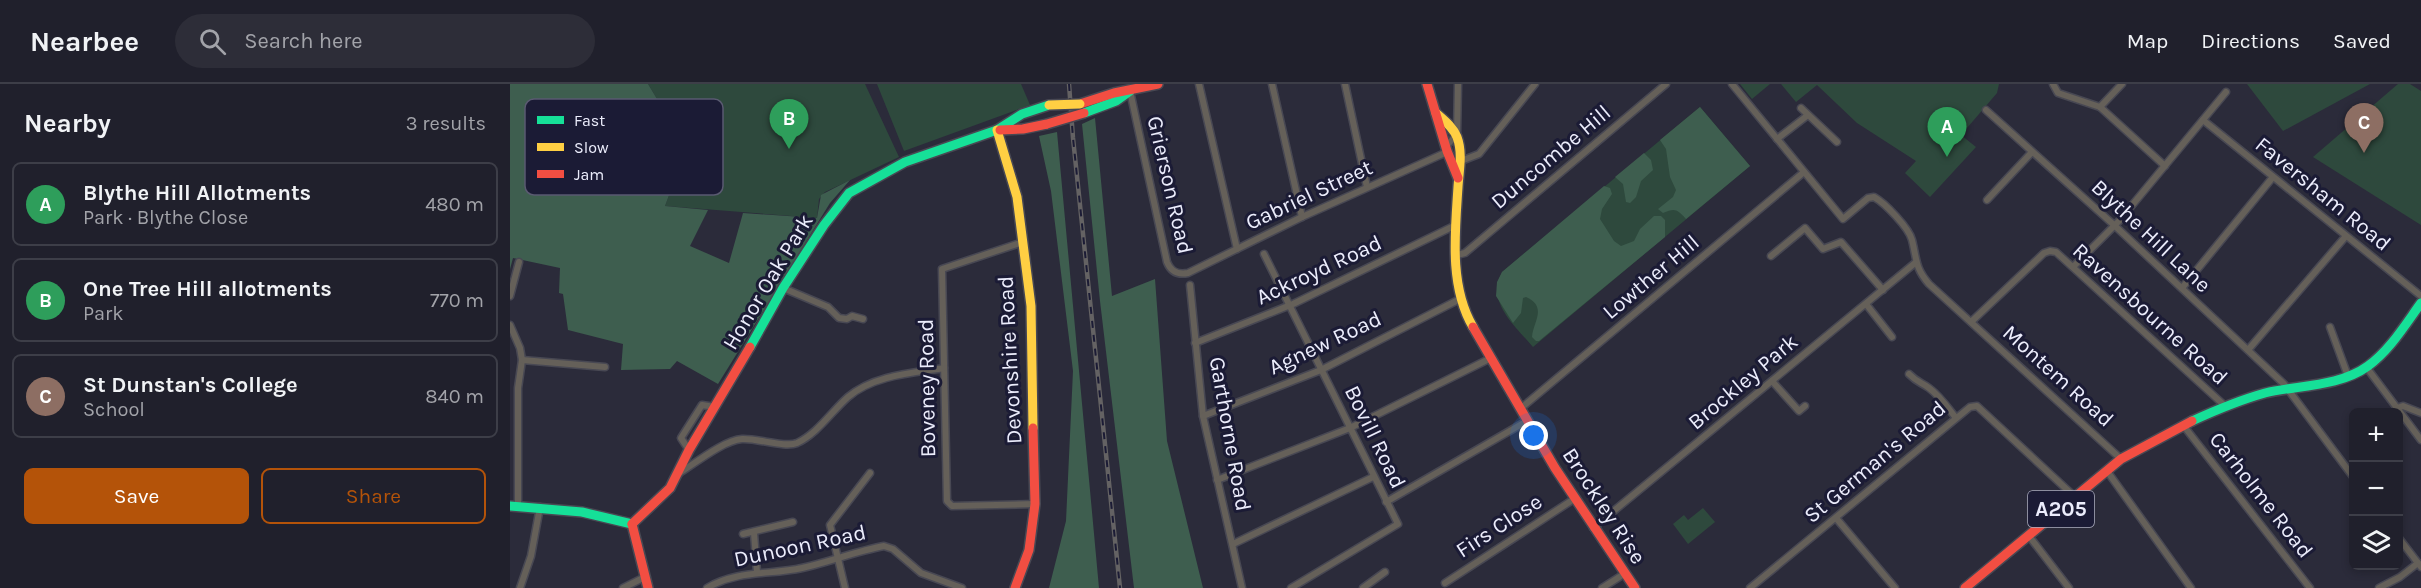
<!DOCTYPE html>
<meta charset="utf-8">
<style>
:root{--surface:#20202c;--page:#2d2d38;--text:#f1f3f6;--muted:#a2a3a9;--line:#3d3e48;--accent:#b45309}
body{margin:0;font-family:Karla,sans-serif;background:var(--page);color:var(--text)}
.controls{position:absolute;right:18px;bottom:18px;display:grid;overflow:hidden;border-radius:9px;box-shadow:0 3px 9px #0003}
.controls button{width:54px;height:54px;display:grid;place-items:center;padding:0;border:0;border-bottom:2px solid var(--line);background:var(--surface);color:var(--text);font:30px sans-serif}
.you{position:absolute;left:1024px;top:352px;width:21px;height:21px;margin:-15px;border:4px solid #fff;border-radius:50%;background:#1a73e8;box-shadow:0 0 0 9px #1a73e833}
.badge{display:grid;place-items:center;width:39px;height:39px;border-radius:50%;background:var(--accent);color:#fff;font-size:20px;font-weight:700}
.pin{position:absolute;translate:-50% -50px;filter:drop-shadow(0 2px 3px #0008)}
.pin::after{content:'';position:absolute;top:32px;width:21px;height:18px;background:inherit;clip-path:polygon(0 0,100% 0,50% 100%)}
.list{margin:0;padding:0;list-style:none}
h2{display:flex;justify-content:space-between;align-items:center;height:78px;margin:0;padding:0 24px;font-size:26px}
h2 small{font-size:20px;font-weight:400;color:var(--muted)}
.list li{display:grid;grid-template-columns:39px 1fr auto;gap:18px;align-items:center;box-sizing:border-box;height:84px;margin:0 12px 12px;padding:0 12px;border:2px solid var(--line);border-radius:9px}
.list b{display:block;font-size:22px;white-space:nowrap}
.list p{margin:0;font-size:20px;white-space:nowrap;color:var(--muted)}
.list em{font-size:20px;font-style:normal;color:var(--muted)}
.actions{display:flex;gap:12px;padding:18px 24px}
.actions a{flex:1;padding:14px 0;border:2px solid var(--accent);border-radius:9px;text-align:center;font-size:21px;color:var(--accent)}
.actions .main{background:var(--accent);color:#fff}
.icon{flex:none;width:33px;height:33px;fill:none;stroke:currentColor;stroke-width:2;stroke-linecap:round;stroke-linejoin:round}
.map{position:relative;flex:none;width:1911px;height:504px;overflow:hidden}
header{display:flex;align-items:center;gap:36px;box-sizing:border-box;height:84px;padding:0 30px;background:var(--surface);border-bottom:2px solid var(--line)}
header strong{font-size:28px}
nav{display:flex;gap:33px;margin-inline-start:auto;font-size:21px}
.search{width:420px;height:54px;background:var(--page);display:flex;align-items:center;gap:15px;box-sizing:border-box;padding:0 21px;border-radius:33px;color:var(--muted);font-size:22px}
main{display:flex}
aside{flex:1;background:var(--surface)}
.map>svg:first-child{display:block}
.green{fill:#2e493d}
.forest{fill:#3e5e4f}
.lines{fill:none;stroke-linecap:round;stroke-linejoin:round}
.street-casing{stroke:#484853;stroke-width:9}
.fast-casing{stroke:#484853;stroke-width:12}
.slow-casing{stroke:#484853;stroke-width:12}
.jam-casing{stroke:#484853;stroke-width:12}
.street{stroke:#656059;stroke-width:6}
.fast{stroke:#16e098;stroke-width:9}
.slow{stroke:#ffcf43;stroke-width:9}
.jam{stroke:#f24e42;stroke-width:9}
.rail-casing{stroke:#646263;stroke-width:4.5}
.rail{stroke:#1b1b35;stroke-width:2;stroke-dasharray:7;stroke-linecap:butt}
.slow-bridge-casing{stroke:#484853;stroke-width:12;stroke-linecap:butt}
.jam-bridge-casing{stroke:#484853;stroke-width:12;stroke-linecap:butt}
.slow-bridge{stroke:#ffcf43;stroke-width:9}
.jam-bridge{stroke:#f24e42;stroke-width:9}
.labels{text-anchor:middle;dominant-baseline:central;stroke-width:6;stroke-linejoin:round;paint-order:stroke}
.shield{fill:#1b1b35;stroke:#adaec0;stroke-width:1.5}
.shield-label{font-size:21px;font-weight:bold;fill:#ecedfc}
.street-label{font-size:22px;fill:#ecedfc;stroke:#1b1b35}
.key{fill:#1b1b35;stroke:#5a5a71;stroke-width:1.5}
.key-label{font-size:16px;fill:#ecedfc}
</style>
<header>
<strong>Nearbee</strong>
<div class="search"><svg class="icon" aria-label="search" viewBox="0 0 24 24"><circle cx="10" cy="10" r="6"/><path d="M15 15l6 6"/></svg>Search here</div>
<nav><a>Map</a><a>Directions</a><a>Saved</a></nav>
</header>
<main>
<aside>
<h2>Nearby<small>3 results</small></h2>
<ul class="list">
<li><span class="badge" style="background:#2e9e5b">A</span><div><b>Blythe Hill Allotments</b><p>Park · Blythe Close</p></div><em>480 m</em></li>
<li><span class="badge" style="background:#2e9e5b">B</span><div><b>One Tree Hill allotments</b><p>Park</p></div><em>770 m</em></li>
<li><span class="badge" style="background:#8d6e63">C</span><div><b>St Dunstan's College</b><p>School</p></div><em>840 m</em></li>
</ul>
<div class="actions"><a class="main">Save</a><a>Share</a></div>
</aside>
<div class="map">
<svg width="1911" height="504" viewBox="0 0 1911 504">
<rect width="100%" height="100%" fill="#2b2b3a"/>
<g class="green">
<polygon points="138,0 355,0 389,73 315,108 309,115 307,134 155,122 174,71 173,58"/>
<polygon points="367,0 511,0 520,21 394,67"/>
<polygon points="1230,0 1260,0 1242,15"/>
<polygon points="1271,0 1489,0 1487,9 1451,51 1466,63 1420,113 1395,89 1406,77 1347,39 1307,1 1286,18"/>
<polygon points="1737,0 1860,0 1773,47"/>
<polygon points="1888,0 1900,0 1911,7 1911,141 1803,73"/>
<path d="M 1190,23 L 1240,82 L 1023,263 C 1005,241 976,219 992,188 Z"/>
<polygon points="1193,424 1205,438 1178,460 1163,440 1174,431 1178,436"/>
</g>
<g class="forest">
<polygon points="0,0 138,0 173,58 174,71 155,122 198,126 180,162 219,179 233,129 307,134 311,111 340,96 320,119 208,300 167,277 160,285 111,286 113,260 58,246 53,210 49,209 50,184 3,174 0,185"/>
<path d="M 1190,23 L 1240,82 L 1176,135 C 1167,125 1165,124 1153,129 L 1148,125 L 1163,113 L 1166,106 L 1160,93 L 1156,65 L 1150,56 Z"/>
<polygon points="585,34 602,212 645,195 657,357 693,504 624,504 590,217 572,40"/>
<polygon points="547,48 589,504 539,504 556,437 563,287 541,107 529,52"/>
<polygon points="1134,69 1141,76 1143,86 1131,97 1126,113 1120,119 1116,118 1113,100 1105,93"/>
<path d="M 1094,102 L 1100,104 L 1102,110 L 1092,125 L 1090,135 L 1104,157 L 1111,162 L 1124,157 L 1130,145 L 1144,132 L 1151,132 L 1155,136 L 1155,153 L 1029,257 L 1026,257 L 1022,253 C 1023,238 1038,223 1016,213 L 1013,214 L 1011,229 L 1003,239 L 986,212 L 987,198 L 992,188 Z"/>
</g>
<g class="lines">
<defs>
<g id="street">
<polyline points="689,0 727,165"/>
<polyline points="762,0 792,133"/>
<polyline points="835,0 857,103"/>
<path d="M 1222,0 L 1333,135 L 1358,114 L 1364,113 C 1375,119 1399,144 1402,156 C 1407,176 1405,184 1419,200 L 1611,375"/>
<polyline points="1543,0 1548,9 1590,23 1655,82"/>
<path d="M 620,7 L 657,178 C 661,188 668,191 678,189 L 792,133 L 937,68"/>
<polyline points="1590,23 1612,0"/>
<polyline points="1291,24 1327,58"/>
<polyline points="1476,26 1604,141 1774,300 1844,394"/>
<polyline points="1693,36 1911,212"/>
<polyline points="1267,55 1298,31"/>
<polyline points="934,58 938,60 947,51 948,0"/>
<polyline points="951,77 969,70 1025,0"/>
<polyline points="1477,116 1522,68"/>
<polyline points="513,158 432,185 437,417 442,422 525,420"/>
<polyline points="754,170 888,440 781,504"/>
<polyline points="947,171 955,169 1156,0"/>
<polyline points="1261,172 1295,144 1313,165 1331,158 1373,206"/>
<polyline points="1564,182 1609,137 1716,8"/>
<polyline points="680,201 693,332 732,504"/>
<polyline points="273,204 318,223 329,234 337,235 342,232 353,235"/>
<polyline points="1672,204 1763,93"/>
<polyline points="0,212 9,178"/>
<polyline points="1356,220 1382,253"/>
<polyline points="1461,238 1534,169 1540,167 1546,168 1714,321"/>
<polyline points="0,241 10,264 12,276 8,304 8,422"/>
<polyline points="1820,243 1838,292"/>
<polyline points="685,259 783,220 946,141"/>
<polyline points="1738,266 1836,152"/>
<polyline points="12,276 95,283"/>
<polyline points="1857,284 1911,356"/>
<path d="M 1399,290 C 1408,299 1411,298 1419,304 C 1430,312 1438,324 1446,334"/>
<polyline points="1262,297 1289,327 1295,322"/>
<polyline points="1887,324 1893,322 1911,329"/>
<polyline points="1010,325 1294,88"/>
<polyline points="693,332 811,286 950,215"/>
<polyline points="1673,341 1800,504"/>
<polyline points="179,366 171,354 192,321 205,323"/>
<polyline points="1597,387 1681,504"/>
<path d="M 168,390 C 184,380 214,356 232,355 C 247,354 275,364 287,359 C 307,350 322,327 338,313 C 364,291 402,289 434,284"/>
<polyline points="707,396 840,344 981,274"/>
<polyline points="876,418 1017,337"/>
<polyline points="1326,434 1385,504"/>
<polyline points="1083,444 1405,179"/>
<polyline points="244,449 247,488"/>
<polyline points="233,450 283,438"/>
<polyline points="1519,452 1559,504"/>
<polyline points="1888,453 1911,483"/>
<polyline points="723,460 863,393"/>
<polyline points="935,499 1064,415"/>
<polyline points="10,504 21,472 30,423"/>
<polyline points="113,504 135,493"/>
<path d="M 197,504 C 227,486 260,491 292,484 C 319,478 347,467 374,462 L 383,465 L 411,489 L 452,504"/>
<polyline points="335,504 320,441 360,389"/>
<polyline points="853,504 875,488"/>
<polyline points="1092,504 1114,490"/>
<polyline points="1240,504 1460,323 1467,322 1565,413"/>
<polyline points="1869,504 1890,493 1908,479"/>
</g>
<g id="fast">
<polyline points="574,29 606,17 620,7"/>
<polyline points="240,263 273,204 314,141 339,109 395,78 487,46 512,30 539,21"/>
<path d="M 1682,337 C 1706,326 1730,316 1755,309 C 1788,301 1829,303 1858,282 C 1880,266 1895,241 1911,219"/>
<polyline points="0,422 72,428 122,440"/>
</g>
<g id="slow">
<path d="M 926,29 C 934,36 943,43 947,53 C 953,69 949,87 948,103 C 945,149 939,202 963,243"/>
<polyline points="487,46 507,113 521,222 523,344"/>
</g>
<g id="jam">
<polyline points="917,0 937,67 948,94"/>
<polyline points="570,20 604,9 648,0"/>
<polyline points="490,46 513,45 537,40"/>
<polyline points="963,243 1045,384 1125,504"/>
<polyline points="122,440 160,404 179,366 240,263"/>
<polyline points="122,440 138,504"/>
<polyline points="505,504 519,466 525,420 523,344"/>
<polyline points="1455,504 1611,375 1682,337"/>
</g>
</defs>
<use href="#street" class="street-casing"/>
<use href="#fast" class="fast-casing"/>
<use href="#slow" class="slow-casing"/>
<use href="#jam" class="jam-casing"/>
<use href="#street" class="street"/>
<use href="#fast" class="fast"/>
<use href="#slow" class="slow"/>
<use href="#jam" class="jam"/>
<defs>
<polyline id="rail" points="559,0 563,54 610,504"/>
</defs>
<use href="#rail" class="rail-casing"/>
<use href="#rail" class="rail"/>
<defs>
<polyline id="slow-bridge" points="539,21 570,20"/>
<polyline id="jam-bridge" points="537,40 574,29"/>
</defs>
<use href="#slow-bridge" class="slow-bridge-casing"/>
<use href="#jam-bridge" class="jam-bridge-casing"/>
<use href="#slow-bridge" class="slow-bridge"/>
<use href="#jam-bridge" class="jam-bridge"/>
</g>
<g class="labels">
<rect class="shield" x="1518" y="407" width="66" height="36" rx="4.5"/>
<g class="shield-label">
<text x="1551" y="425">A205</text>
</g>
<g class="street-label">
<text transform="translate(1041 73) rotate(-40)">Duncombe Hill</text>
<text transform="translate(660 101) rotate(77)">Grierson Road</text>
<text transform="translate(1813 110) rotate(39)">Faversham Road</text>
<text transform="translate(799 111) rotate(-25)">Gabriel Street</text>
<text transform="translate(1641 152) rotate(43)">Blythe Hill Lane</text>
<text transform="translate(809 186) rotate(-25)">Ackroyd Road</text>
<text transform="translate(1141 193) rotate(-40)">Lowther Hill</text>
<text transform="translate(258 198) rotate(-59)">Honor Oak Park</text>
<text transform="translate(1640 230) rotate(42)">Ravensbourne Road</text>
<text transform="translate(815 259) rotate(-25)">Agnew Road</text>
<text transform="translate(500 276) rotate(-93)">Devonshire Road</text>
<text transform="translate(1548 292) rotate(42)">Montem Road</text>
<text transform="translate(1233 298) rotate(-40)">Brockley Park</text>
<text transform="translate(417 304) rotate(-91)">Boveney Road</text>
<text transform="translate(720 350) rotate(80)">Garthorne Road</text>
<text transform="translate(865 353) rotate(64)">Bovill Road</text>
<text transform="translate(1365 378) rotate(-40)">St German's Road</text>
<text transform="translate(1751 411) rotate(52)">Carholme Road</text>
<text transform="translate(1094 422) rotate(57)">Brockley Rise</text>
<text transform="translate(989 442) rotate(-33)">Firs Close</text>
<text transform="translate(290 462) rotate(-12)">Dunoon Road</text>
</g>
</g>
<rect x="15" y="15" width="198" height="96" rx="9" class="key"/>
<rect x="27" y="32" width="27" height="8" fill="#16e098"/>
<rect x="27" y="59" width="27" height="8" fill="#ffcf43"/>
<rect x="27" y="86" width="27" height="8" fill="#f24e42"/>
<g class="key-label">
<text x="64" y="42">Fast</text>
<text x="64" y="69">Slow</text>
<text x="64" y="96">Jam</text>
</g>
</svg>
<div class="controls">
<button>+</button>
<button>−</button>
<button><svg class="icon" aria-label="layers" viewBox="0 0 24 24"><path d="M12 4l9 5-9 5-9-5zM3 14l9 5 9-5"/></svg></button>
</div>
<div class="you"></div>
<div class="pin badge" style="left:1437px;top:73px;background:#2e9e5b">A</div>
<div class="pin badge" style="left:279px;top:65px;background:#2e9e5b">B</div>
<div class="pin badge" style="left:1854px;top:69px;background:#8d6e63">C</div>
</div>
</main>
